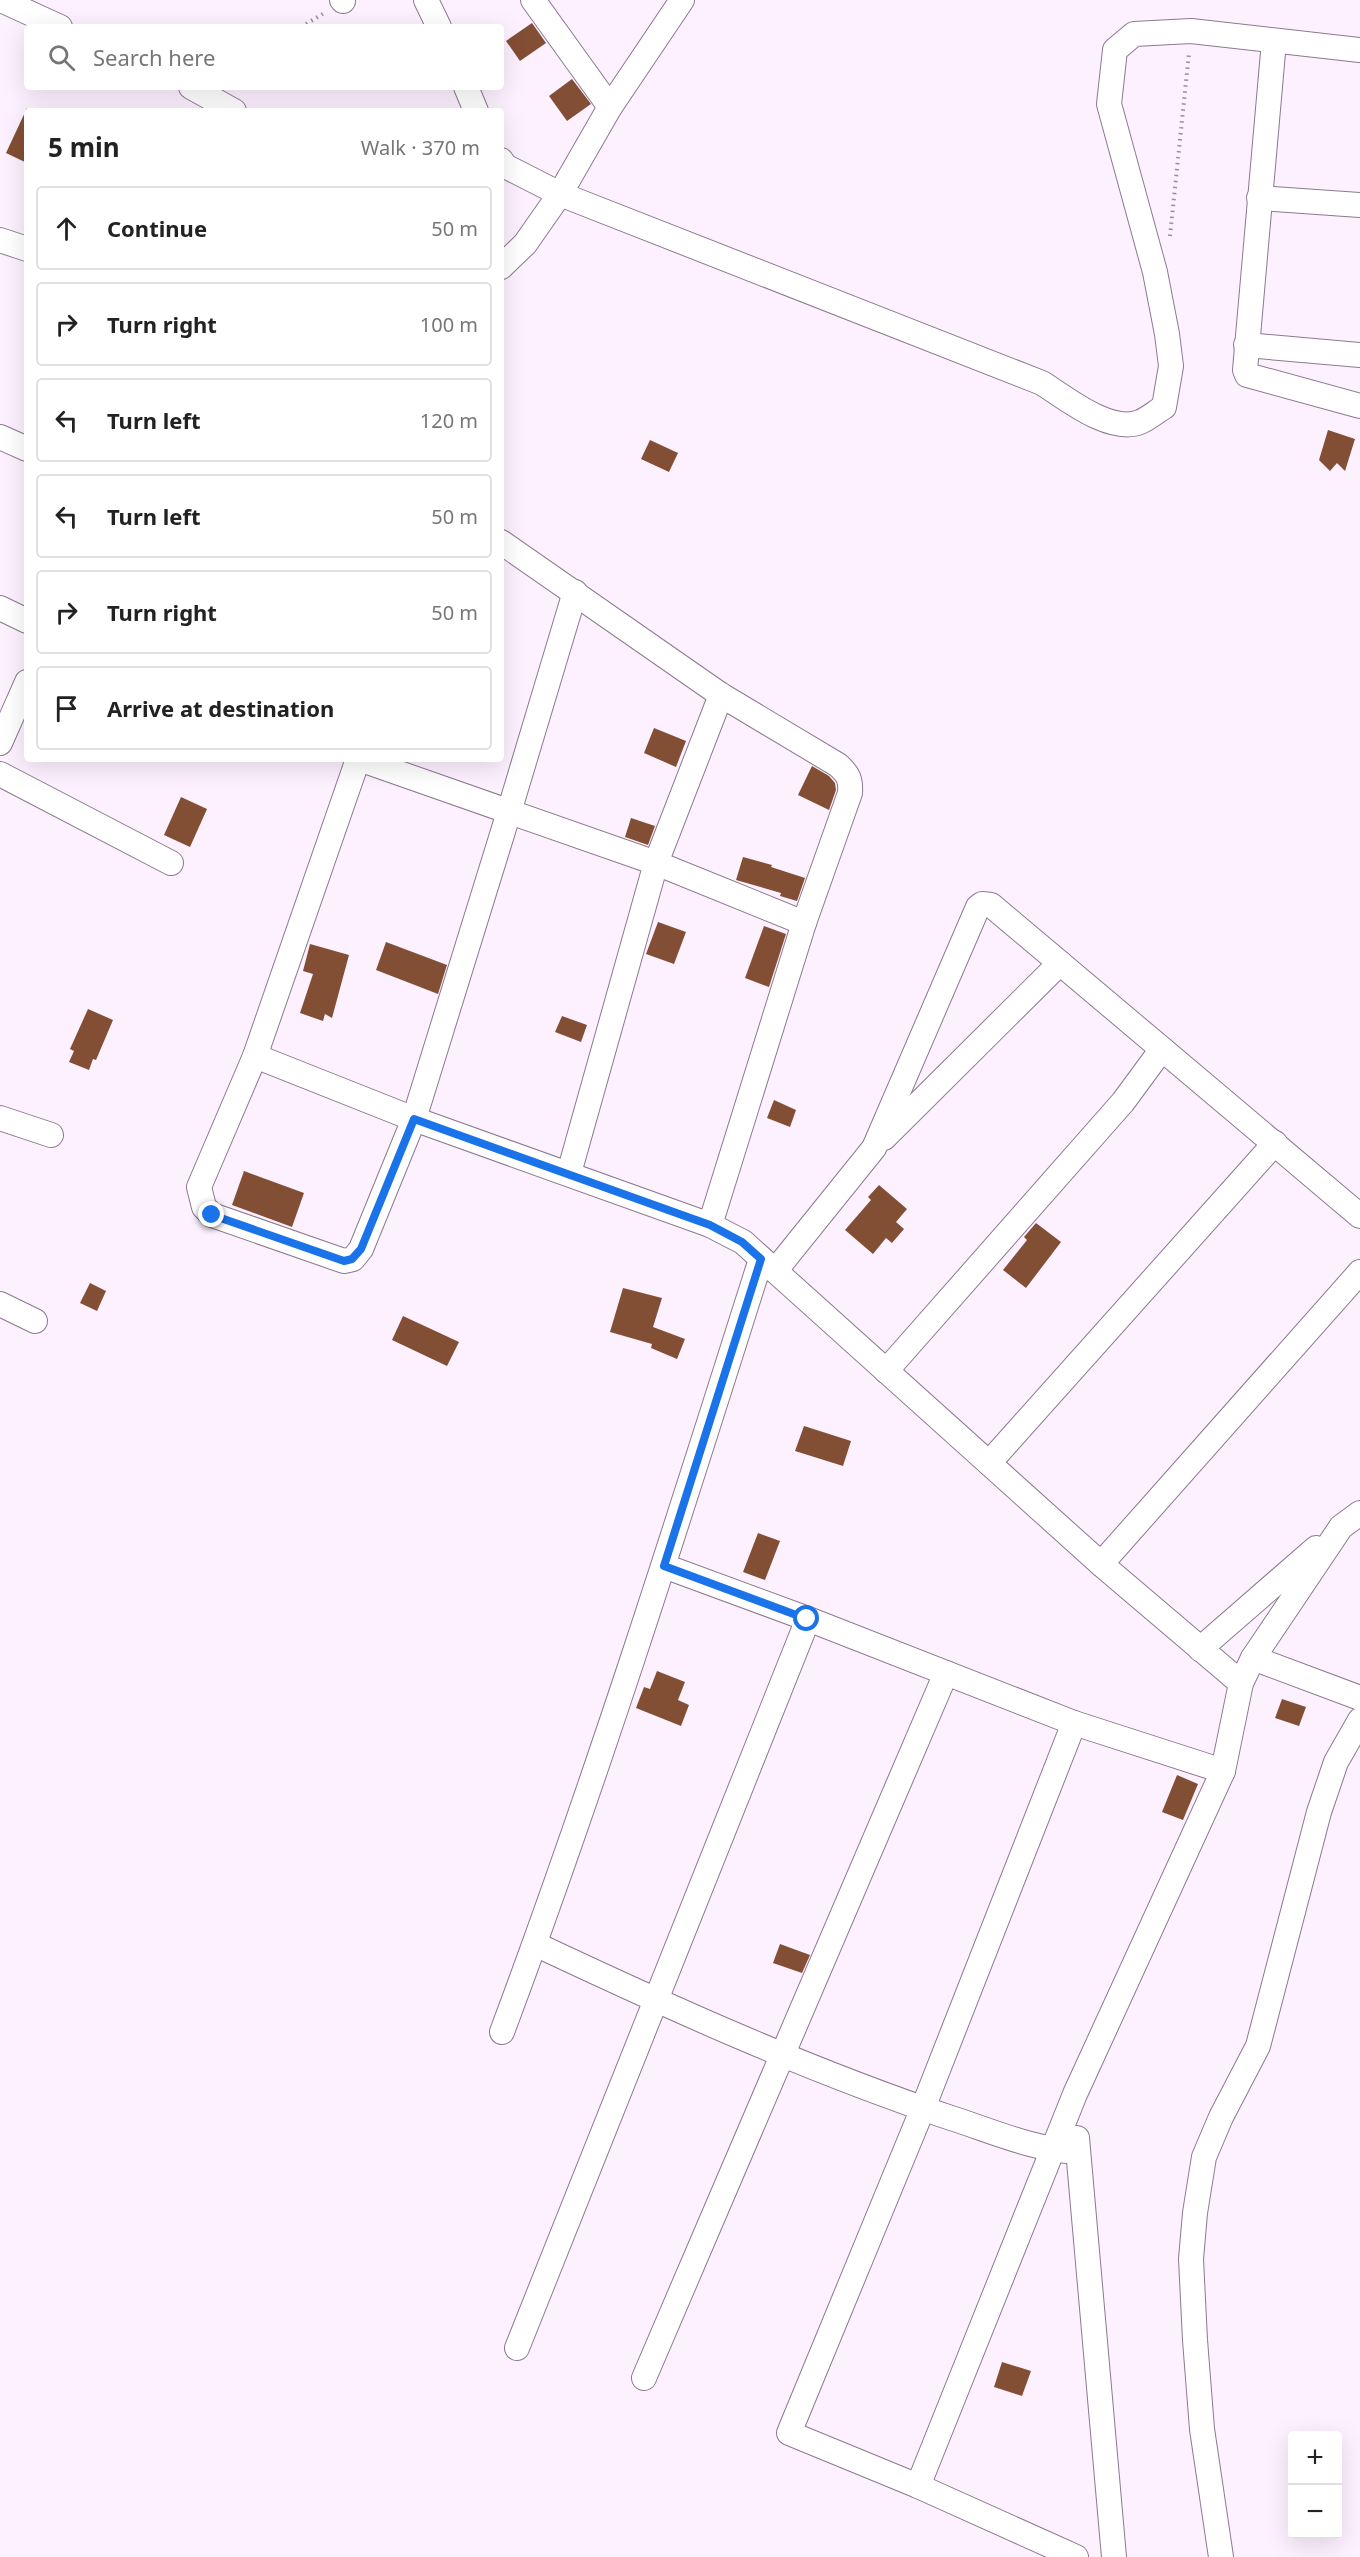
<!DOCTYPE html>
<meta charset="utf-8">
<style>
:root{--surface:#fff;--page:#f6f6f6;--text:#222;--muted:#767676;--line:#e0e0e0}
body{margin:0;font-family:"Noto Sans",sans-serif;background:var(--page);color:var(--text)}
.controls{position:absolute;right:18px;bottom:18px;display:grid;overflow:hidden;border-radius:6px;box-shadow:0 6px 24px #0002}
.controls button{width:54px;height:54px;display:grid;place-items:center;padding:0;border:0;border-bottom:2px solid var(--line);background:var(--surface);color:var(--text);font:30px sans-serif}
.stop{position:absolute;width:18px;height:18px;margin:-14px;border:4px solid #1a73e8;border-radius:50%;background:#fff}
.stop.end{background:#1a73e8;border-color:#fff;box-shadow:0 2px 6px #0008}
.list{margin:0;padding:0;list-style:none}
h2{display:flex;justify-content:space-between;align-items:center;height:78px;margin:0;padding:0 24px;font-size:26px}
h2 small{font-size:20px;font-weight:400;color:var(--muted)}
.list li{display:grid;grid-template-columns:39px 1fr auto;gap:18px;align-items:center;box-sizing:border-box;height:84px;margin:0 12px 12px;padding:0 12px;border:2px solid var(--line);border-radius:6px}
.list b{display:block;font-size:22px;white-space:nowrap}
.list em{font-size:20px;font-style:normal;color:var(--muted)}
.icon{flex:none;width:33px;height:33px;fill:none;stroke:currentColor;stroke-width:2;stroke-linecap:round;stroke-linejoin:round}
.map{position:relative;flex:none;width:1360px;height:2557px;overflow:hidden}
.search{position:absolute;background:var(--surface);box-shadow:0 6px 24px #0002;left:24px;top:24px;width:480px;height:66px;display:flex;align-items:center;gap:15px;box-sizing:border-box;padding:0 21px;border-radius:6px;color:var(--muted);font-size:22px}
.panel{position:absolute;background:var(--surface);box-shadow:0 6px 24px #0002;left:24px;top:108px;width:480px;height:654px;border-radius:6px}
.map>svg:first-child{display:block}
.building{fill:#834f34}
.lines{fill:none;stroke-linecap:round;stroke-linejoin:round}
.minor-casing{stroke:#8c7990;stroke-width:26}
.path{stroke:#988e9a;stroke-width:4;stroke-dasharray:1.5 4.5;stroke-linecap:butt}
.minor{stroke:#fff;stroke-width:24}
.route{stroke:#1a73e8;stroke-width:8}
</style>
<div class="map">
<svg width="1360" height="2557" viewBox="0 0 1360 2557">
<rect width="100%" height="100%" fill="#fdf0ff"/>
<g class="building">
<polygon points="532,23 546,43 520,61 506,41"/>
<polygon points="572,79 591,104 567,121 549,96"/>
<polygon points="27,108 27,163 6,153"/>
<polygon points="1328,430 1355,439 1345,471 1337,463 1330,471 1319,460"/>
<polygon points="650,440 678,453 669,472 641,459"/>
<polygon points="654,728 686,741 676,767 644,753"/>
<polygon points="812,766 829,776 835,783 836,790 829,810 798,795"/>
<polygon points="181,797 207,809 190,847 164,835"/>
<polygon points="631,818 655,826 648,845 625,837"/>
<polygon points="743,857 772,865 771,867 805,878 797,901 780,896 781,893 736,880"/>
<polygon points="658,922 686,932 674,964 646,954"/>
<polygon points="764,926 786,934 769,987 745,978"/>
<polygon points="386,942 447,965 438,994 376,970"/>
<polygon points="310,944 349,955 332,1018 325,1014 323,1021 300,1013 313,974 303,971"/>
<polygon points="88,1009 113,1020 96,1060 93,1059 89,1070 69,1062 74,1051 70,1049"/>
<polygon points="562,1016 587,1025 581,1042 555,1032"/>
<polygon points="774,1100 796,1110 790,1127 767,1118"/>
<polygon points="244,1171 304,1193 292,1227 232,1205"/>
<polygon points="879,1185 907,1209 896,1222 904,1229 892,1243 886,1238 873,1254 845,1230 871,1200 868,1197"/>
<polygon points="1036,1223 1061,1242 1026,1288 1003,1270 1027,1240 1024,1237"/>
<polygon points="90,1283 106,1291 97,1311 80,1303"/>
<polygon points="623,1288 662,1298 653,1327 685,1339 677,1359 651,1348 652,1344 610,1332"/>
<polygon points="403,1316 459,1342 447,1366 392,1340"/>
<polygon points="804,1426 851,1441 843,1466 795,1451"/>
<polygon points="758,1533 780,1541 765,1580 743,1572"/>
<polygon points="657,1671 685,1682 678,1700 689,1705 681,1726 636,1708 644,1687 650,1689"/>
<polygon points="1282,1699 1306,1707 1299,1726 1275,1718"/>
<polygon points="1177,1775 1198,1784 1183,1820 1162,1812"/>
<polygon points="780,1944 810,1955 802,1973 773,1963"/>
<polygon points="1002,2362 1031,2371 1022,2396 994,2387"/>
</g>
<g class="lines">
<defs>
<g id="minor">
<polyline points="1,0 60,27"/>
<polyline points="342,0 343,1"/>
<polyline points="426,0 439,27"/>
<polyline points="533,0 610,107"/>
<polyline points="1274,41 1245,370 1247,375 1360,406"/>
<polyline points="191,87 234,111"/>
<polyline points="466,87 476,111"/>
<path d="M 501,160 L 505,166 L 560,194 L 1042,383 C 1066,398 1110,434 1140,422 C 1148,419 1157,411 1164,407 L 1171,366 L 1167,334 L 1155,272 L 1109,104 L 1115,50 L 1134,34 L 1191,31 L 1360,50"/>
<polyline points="1259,198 1360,205"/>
<polyline points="0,240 27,249"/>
<polyline points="501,267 525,244 560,194 610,107 682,0"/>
<polyline points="1246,345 1360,355"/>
<polyline points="0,437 27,449"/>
<path d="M 501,542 L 721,695 L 838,765 C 848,774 851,779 850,793 L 804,923 L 710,1225"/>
<polyline points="0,608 27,621"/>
<polyline points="0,743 27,682"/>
<polyline points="358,759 255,1056 199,1187 204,1207 212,1215 344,1261 353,1259 361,1249 414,1119 509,812 575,592"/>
<polyline points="359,759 656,863 804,923"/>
<polyline points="0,774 171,863"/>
<polyline points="255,1056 414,1119 710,1225 743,1242 1101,1564 1241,1683"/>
<polyline points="0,1118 51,1135"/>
<polyline points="884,1138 1060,963"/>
<polyline points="569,1173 656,863 721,695"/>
<polyline points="775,1271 874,1148 978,907 982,904 991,905 1162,1049"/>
<polyline points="0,1304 35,1321"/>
<polyline points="886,1371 1123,1102 1162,1049 1360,1216"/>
<polyline points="989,1463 1275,1143"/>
<polyline points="1101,1564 1360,1272"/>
<polyline points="664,1566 808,1619 1074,1723 1223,1771"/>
<polyline points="1200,1649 1316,1548"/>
<polyline points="1253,1658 1360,1698"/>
<polyline points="1074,1723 923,2108 789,2433 918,2486 1076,2557"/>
<path d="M 535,1944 C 671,2008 808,2070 951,2118 C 992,2131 1034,2150 1078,2152"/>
<path d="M 502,2032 C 597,1778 679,1518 761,1259"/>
<polyline points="1077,2138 1114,2557"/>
<polyline points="517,2348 808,1619"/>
<polyline points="644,2378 946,1673"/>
<polyline points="918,2486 1075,2094 1223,1771 1241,1683 1253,1658 1341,1527 1360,1513"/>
<polyline points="1221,2557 1202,2429 1195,2340 1191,2259 1195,2213 1204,2157 1221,2117 1258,2046 1319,1812 1336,1762 1360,1720"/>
</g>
</defs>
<use href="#minor" class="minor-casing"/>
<g class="path">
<polyline points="301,27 326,12"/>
<polyline points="1170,236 1189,53"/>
</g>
<use href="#minor" class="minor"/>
</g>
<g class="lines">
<polyline class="route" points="212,1215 344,1261 352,1259 361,1249 414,1119 710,1225 742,1242 761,1259 664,1566 807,1619"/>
</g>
</svg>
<div class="controls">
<button>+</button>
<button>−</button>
</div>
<div class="stop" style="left:807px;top:1619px"></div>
<div class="stop end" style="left:212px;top:1215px"></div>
<div class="search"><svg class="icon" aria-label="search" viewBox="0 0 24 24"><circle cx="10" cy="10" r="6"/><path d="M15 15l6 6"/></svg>Search here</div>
<section class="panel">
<h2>5 min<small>Walk · 370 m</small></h2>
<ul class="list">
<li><svg class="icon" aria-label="ahead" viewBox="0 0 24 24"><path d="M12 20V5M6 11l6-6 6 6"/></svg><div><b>Continue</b></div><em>50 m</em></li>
<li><svg class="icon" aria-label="right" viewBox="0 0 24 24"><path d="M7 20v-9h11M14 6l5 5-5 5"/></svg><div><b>Turn right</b></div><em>100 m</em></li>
<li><svg class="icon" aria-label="left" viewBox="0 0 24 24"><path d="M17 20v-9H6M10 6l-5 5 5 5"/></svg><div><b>Turn left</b></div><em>120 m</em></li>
<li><svg class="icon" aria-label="left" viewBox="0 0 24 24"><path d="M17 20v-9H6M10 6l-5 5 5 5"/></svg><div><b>Turn left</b></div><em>50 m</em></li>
<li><svg class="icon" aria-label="right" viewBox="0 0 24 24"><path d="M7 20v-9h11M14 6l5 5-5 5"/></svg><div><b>Turn right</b></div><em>50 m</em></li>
<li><svg class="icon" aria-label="arrive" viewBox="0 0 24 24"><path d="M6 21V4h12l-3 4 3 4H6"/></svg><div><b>Arrive at destination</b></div></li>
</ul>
</section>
</div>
